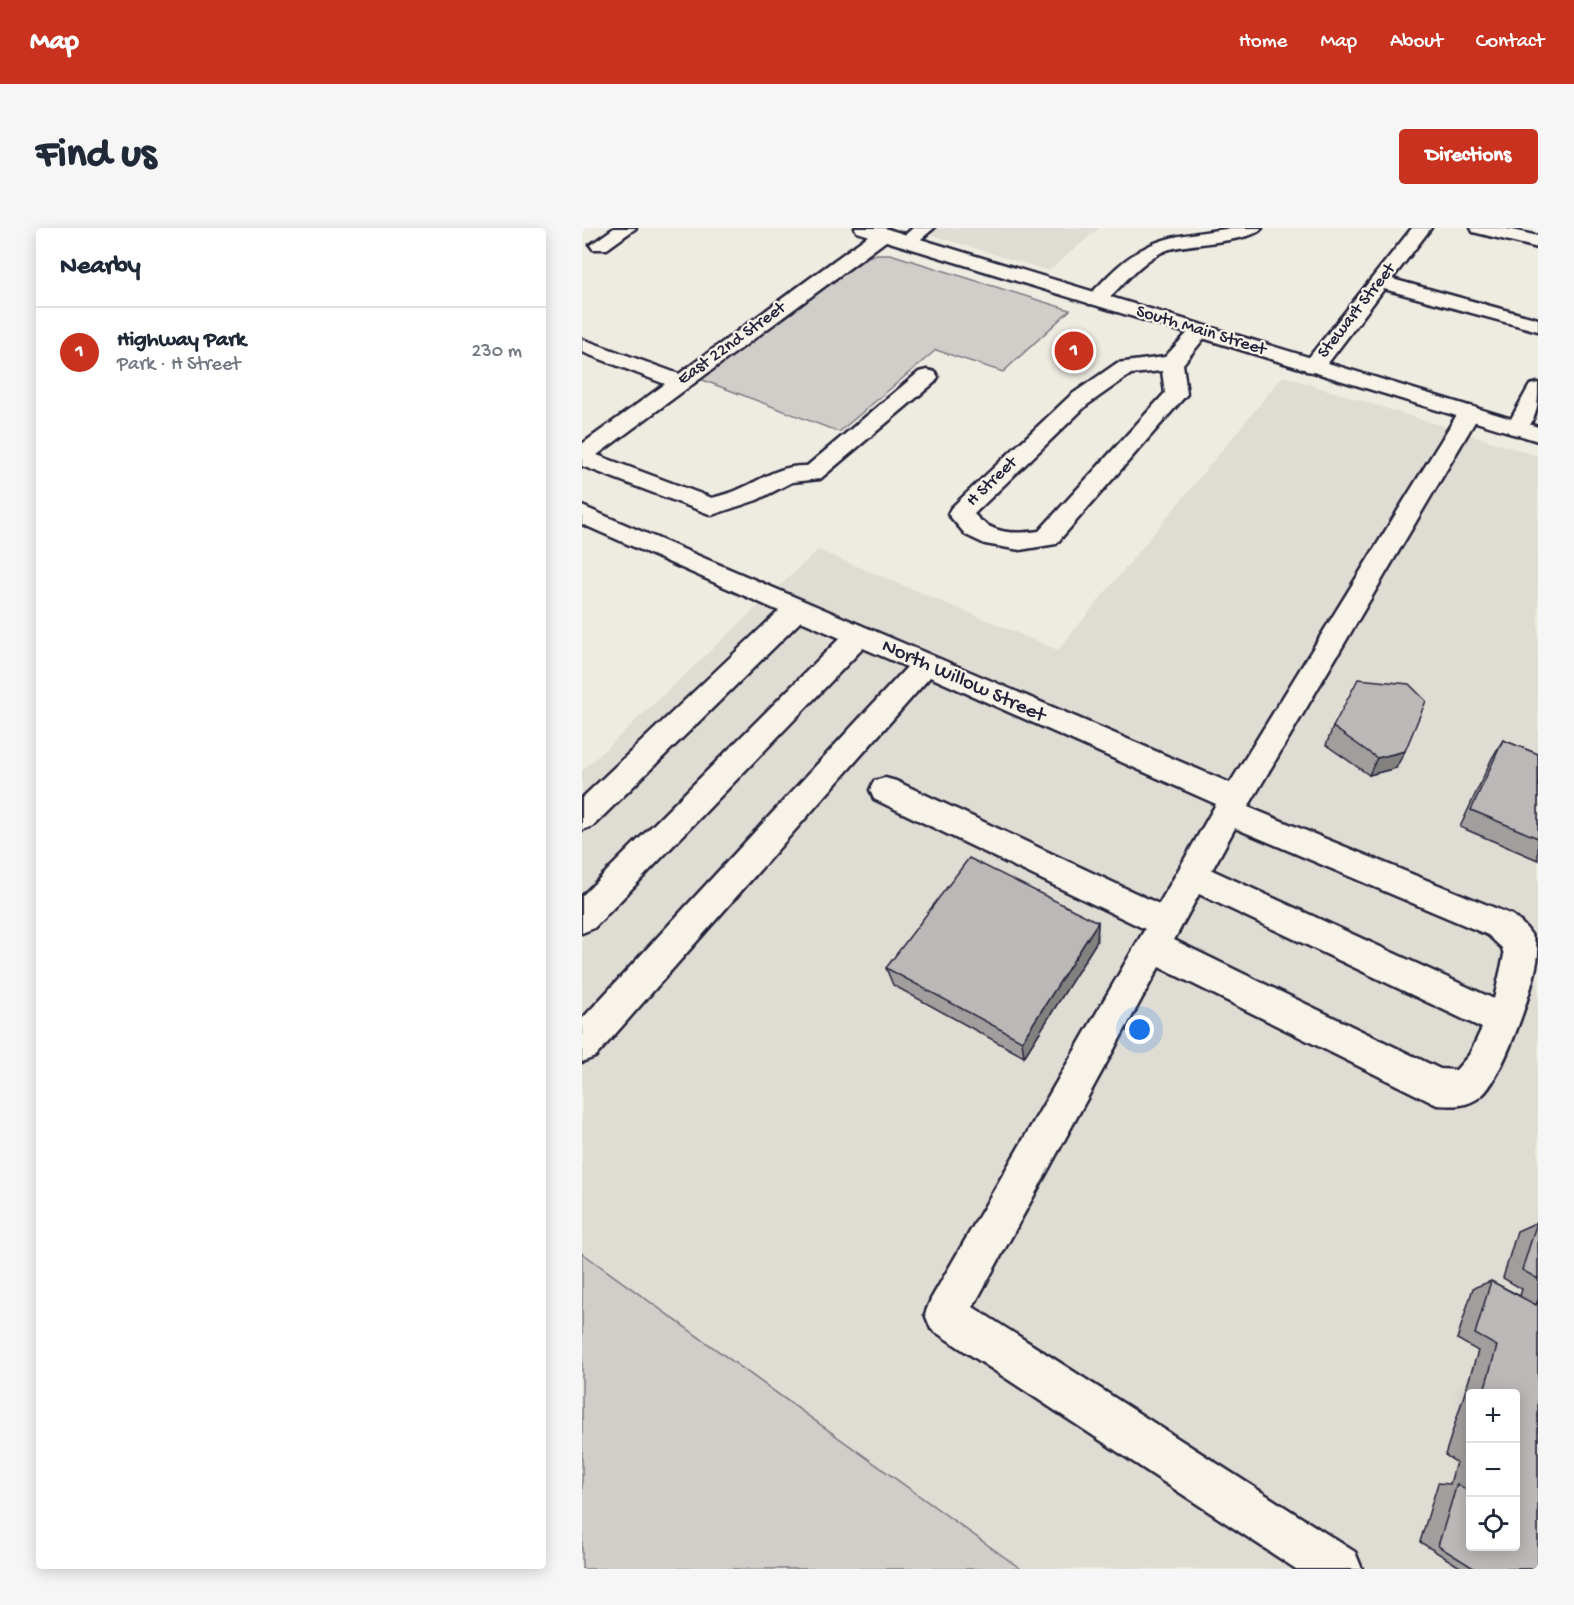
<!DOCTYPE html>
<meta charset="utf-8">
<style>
:root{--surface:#fff;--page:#f6f6f7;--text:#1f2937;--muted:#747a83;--line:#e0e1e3;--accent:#c8321e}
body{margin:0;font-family:"Gochi Hand",sans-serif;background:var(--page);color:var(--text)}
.controls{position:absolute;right:18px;bottom:18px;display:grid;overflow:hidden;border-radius:6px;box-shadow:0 3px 15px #0003}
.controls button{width:54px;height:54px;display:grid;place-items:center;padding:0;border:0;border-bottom:2px solid var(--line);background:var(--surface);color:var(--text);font:30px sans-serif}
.you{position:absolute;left:558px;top:802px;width:21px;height:21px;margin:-15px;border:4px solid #fff;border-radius:50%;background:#1a73e8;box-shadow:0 0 0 9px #1a73e833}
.badge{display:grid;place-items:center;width:39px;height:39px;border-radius:50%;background:var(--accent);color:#fff;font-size:20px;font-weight:700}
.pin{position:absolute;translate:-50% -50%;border:3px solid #fff;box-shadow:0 2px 6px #0006}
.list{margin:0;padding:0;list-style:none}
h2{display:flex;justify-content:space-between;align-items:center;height:78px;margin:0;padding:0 24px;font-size:26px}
h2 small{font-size:20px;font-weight:400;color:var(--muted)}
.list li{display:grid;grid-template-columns:39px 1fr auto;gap:18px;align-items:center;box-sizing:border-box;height:90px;padding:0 24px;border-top:2px solid var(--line)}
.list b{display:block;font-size:22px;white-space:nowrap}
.list p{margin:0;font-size:20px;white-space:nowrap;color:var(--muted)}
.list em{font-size:20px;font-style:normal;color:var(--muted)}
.icon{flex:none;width:33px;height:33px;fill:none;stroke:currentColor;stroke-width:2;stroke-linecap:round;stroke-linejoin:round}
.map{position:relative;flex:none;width:956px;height:1341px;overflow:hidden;border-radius:6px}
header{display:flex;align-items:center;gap:36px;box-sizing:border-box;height:84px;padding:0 30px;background:var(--accent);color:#fff}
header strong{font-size:28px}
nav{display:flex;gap:33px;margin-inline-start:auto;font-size:21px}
.intro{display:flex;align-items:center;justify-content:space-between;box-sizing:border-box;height:144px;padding:0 36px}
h1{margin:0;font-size:42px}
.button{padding:15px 27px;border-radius:6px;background:var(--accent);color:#fff;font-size:21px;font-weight:700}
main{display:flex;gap:36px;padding:0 36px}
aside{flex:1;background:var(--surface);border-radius:6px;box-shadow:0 3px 15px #0003}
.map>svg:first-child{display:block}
.built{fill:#dfdcd4;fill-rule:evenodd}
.green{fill:#d1cdc9;stroke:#7a7882;stroke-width:1.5}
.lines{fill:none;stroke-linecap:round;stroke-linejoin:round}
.minor-casing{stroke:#22223b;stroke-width:5}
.major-casing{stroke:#22223b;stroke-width:5}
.minor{fill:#f7f3e8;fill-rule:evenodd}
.major{fill:#f7f3e8;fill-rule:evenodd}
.wall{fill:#a19e9d;stroke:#22223b;stroke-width:1.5;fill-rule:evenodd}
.shaded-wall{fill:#838180;stroke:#22223b;stroke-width:1.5}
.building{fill:#bbb8b7;stroke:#22223b;stroke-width:1.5}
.labels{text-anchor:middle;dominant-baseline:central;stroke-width:4.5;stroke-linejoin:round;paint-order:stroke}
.far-street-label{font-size:18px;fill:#22223b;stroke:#f7f3e8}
.street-label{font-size:21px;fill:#22223b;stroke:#f7f3e8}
</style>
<header>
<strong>Map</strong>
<nav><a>Home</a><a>Map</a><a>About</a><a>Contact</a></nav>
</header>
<div class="intro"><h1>Find us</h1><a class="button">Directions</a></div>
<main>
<aside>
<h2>Nearby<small></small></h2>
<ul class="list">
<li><span class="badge">1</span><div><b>Highway Park</b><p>Park · H Street</p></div><em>230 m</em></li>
</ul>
</aside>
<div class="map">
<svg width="956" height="1341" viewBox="0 0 956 1341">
<rect width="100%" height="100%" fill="#eeebe1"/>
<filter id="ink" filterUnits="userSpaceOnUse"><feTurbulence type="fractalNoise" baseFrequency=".0167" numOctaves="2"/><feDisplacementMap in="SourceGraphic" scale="12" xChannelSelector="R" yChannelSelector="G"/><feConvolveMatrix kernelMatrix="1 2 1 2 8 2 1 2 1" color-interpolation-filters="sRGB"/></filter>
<g filter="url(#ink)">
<g class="built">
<polygon points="327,0 517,0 467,43"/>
<path d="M 701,148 L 956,228 L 956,1341 L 0,1341 L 0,543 L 236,322 L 476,422 ZM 888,1166 L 933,1166 L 933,1318 L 888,1318 Z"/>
</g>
<g class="green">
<polygon points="295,26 308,26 488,82 421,144 354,122 257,204 118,151 286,29"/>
<polygon points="0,1025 439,1341 0,1341"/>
</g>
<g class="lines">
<defs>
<g id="minor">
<polygon points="32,0 54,0 25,21 11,21 8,17"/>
<path d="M 301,0 L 308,2 L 310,6 L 308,10 L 15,227 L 130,270 C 141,267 152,264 162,259 C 183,249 200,237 225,238 L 337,144 L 345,142 L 353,144 L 356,149 L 353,154 L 238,251 L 210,254 L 175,272 L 130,287 L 0,238 L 0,216 L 83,156 L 0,124 L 0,111 L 97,146 L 294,2 Z"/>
<polygon points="331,0 352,0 332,17 318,17 316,13"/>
<path d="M 649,0 L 680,0 C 670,14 605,15 585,22 C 559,32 541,57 521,76 L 507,76 L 504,72 C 510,63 519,56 526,48 C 568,6 595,9 649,0 Z"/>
<polygon points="830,0 849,0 810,51 956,91 956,103 802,61 740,143 732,144 724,143 721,138 724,133"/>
<polygon points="889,0 921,0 956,8 956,20 891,4"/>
<path d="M 618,97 L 625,99 L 628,103 L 601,136 L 605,166 L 474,316 L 438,322 L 403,316 L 384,307 L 366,286 L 369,280 L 489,167 L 535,135 L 583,129 L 611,99 ZM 580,143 L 583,165 L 457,303 C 432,306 410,307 392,286 L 505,177 L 549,146 Z"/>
<path d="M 956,155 C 956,177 956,186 943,205 L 935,207 L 927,205 L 924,200 L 945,162 L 948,157 Z"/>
<path d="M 887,178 L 895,180 L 898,185 L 666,579 L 930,687 C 942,696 953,708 956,724 C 956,750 920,852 899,868 C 885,879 872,878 855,877 L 577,739 L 391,1079 L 773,1324 L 780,1341 L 714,1341 L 349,1101 L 343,1086 L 349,1071 L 563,701 L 292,571 L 288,562 L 292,553 L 303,550 L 314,553 L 577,676 L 634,576 L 348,449 L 13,829 L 0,834 L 0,791 L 325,439 L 281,420 L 12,700 L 0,705 L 0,668 L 258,410 L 219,393 L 11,598 L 0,602 L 0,570 L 197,383 L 0,296 L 0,278 L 648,555 L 876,185 L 879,180 ZM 653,600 L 906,707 L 920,720 L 922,727 L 912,771 L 630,642 ZM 617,666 L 900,800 L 887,827 L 874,842 L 858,841 L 592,712 Z"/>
</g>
<polygon id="major" points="273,0 302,0 956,199 956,213 275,4"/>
</defs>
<use href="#minor" class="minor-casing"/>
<use href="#major" class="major-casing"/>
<use href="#minor" class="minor"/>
<use href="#major" class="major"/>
</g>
<g class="wall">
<polygon points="751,499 814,540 787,547 744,517"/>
<polygon points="921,512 956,526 956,632 878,599 910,530"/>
<polygon points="516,694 515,713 442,829 311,757 304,740"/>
<path d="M 955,994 L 956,994 L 956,1341 L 881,1341 L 838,1314 L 856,1255 L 868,1256 L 874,1234 L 863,1227 L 896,1123 L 875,1111 L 891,1060 L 909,1053 L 938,1068 L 940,1061 L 921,1050 L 935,1003 ZM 888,1166 L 933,1166 L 888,1318 Z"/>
</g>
<g class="shaded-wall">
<polygon points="823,523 814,540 787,547 795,530"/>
<polygon points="516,694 515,713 442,829 440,813"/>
</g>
<g class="building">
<polygon points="776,451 827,456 844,473 823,523 795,530 751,499"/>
<polygon points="921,512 956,526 956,610 889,582"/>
<polygon points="387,630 516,694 440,813 304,740"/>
<polygon points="955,994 956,994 956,1051 940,1042"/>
<polygon points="909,1053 954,1077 956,1071 956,1341 893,1341 856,1318 875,1256 886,1263 888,1253 888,1318 933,1318 933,1166 901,1166 915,1118 893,1106"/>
<polygon points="888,1205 888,1231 882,1227"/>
</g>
</g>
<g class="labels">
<g class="far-street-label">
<text transform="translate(775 83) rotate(-52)">Stewart Street</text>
<text transform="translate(619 103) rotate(17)">South Main Street</text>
<text transform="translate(150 116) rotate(-36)">East 22nd Street</text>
<text transform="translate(410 254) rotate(-44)">H Street</text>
</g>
<g class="street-label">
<text transform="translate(381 454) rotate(24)">North Willow Street</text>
</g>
</g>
</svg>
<div class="controls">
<button>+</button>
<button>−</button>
<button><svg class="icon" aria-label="locate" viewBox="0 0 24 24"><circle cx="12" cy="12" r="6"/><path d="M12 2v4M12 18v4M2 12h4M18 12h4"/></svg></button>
</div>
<div class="you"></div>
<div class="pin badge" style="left:492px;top:123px">1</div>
</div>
</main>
